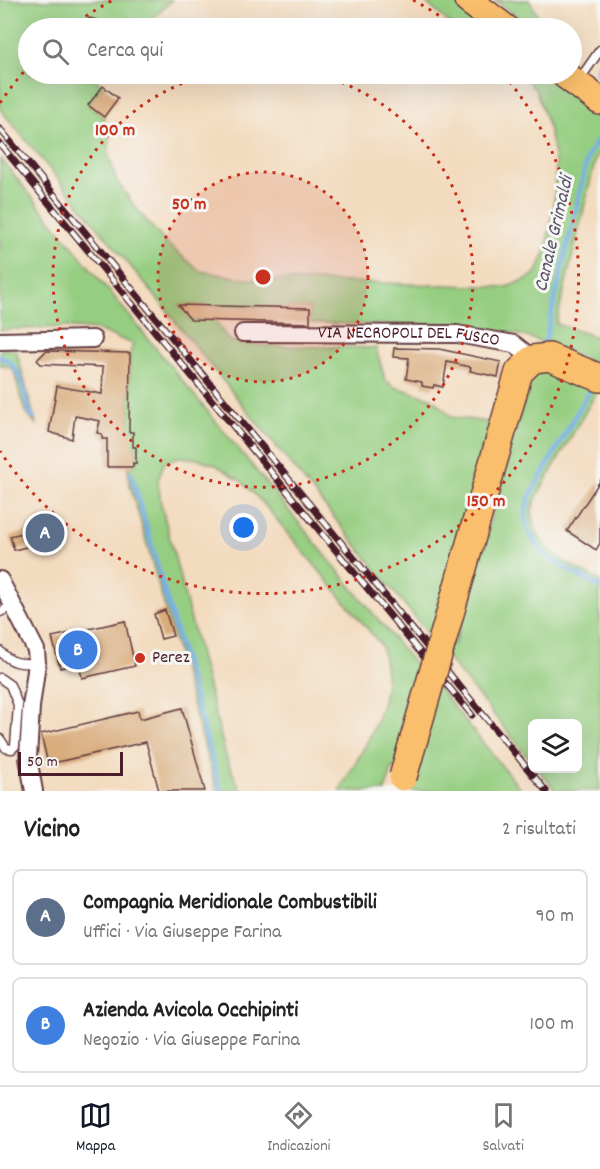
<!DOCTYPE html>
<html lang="it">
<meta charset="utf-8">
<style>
:root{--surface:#fff;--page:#f2f2f2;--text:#222;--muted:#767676;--line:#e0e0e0;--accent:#111827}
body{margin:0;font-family:Dekko,sans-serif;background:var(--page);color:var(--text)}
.controls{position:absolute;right:18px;bottom:18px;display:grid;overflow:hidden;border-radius:9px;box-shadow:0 6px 24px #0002}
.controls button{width:54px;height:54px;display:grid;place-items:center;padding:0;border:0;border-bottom:2px solid var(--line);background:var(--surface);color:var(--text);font:30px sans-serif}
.scale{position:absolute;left:18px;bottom:15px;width:105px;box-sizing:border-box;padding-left:6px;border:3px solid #4a1f2b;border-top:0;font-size:16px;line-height:21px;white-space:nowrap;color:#4a1f2b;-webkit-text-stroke:4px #f6f6f2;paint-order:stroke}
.you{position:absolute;left:244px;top:528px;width:21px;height:21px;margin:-15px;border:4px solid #fff;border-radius:50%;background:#1a73e8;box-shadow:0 0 0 9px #1a73e833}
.badge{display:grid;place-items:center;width:39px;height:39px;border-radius:50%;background:var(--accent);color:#fff;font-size:20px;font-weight:700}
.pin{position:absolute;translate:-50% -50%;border:3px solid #fff;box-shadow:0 2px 6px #0006}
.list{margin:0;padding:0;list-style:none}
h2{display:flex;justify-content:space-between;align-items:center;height:78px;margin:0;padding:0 24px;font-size:26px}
h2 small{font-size:20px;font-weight:400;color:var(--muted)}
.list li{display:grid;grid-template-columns:39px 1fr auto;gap:18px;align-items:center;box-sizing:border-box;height:96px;margin:0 12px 12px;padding:0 12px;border:2px solid var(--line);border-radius:9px}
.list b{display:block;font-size:22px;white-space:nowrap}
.list p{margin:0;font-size:20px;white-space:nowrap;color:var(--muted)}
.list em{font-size:20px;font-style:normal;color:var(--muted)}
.icon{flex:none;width:33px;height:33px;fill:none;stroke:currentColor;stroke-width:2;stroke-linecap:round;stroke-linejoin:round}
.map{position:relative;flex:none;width:600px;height:791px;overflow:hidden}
.search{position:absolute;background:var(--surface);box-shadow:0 6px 24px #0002;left:18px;right:18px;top:18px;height:66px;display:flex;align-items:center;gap:15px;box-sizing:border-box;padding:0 21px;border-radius:33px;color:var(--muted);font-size:22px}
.sheet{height:294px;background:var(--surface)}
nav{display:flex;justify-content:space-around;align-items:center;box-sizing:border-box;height:84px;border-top:2px solid var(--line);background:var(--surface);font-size:16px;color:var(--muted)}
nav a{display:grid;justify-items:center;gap:3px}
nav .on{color:var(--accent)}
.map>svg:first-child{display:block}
.green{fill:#96ce81;stroke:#707656;stroke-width:1.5}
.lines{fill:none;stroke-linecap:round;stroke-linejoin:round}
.stream{stroke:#78aee6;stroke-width:4.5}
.building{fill:#d9ac7b}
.lane-casing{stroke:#633b41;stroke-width:11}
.street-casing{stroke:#633b41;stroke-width:20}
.primary-casing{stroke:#633b41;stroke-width:30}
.lane{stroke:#fff;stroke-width:8}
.street{stroke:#fff;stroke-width:16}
.primary{stroke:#f9bf6d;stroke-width:27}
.rail-casing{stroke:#4a1f2b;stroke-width:7}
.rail{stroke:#f6f6f2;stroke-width:4.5;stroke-dasharray:14;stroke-linecap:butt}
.primary-bridge-casing{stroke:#633b41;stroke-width:30;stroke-linecap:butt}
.primary-bridge{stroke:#f9bf6d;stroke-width:27}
.ring{fill:none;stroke:#c8321e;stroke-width:3;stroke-dasharray:3 6}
.poi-dot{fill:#c8321e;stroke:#f6f6f2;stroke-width:2}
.labels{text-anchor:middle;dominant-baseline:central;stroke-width:6;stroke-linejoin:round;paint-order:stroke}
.street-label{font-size:18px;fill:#4a1f2b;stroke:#f6f6f2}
.poi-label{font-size:18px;fill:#4a1f2b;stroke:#f6f6f2;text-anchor:start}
.water-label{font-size:20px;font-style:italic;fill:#5a516c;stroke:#f6f6f2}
.centre{fill:#c8321e;stroke:#f6f6f2;stroke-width:3}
.ring-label{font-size:18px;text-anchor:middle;font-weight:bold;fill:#c8321e;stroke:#f6f6f2;stroke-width:6;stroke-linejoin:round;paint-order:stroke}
</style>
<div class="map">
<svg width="600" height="791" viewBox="0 0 600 791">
<rect width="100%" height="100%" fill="#f6f6f2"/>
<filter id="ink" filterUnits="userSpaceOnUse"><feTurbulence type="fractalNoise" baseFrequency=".0167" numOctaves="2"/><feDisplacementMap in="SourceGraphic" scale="12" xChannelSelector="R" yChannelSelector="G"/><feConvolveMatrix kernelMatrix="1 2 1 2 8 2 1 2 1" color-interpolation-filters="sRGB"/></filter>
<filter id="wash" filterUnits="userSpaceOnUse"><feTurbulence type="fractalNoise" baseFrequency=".008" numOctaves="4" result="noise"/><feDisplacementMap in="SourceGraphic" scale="24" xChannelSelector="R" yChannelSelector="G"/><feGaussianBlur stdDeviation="1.35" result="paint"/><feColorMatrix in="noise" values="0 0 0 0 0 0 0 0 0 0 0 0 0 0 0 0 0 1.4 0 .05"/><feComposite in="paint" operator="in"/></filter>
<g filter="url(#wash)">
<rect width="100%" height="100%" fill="#f3dbbf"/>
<g class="green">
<path d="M 0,0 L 172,0 L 143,28 L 125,28 L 90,18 L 87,28 L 28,28 L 28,74 L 76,74 L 76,75 L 96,80 L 103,86 L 88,105 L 104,117 L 110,140 L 108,153 L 117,182 L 139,212 L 165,242 L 200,271 L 246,279 L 507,287 L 527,279 L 537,272 L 546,250 L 554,204 L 556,165 L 548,125 L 536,91 L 522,74 L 552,74 L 600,111 L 600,150 L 596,158 L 556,324 L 600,338 L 600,365 C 581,357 562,348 542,342 C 516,332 486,328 458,326 L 310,323 L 310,308 L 179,305 L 191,320 L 215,320 L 228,340 L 243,345 L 376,348 L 385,380 L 395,387 L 430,398 L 438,403 L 451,417 L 487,422 L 490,431 L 454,647 L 474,579 L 529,380 L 539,370 L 552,370 L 598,390 L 537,496 C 535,502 531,509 532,515 C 535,551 572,566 600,581 L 600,791 L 556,791 L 538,769 L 578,768 L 578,724 L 532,724 L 532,762 L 174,320 L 161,303 L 0,109 Z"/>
<polygon points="423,0 456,0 493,28 455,28"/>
<polygon points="495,0 529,0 545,28 532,28"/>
<path d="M 0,158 L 417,667 L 441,691 L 522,791 L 412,791 L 413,788 L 393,766 L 385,791 L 339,791 C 358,759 383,721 386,683 C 387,670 384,657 381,645 L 263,503 L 241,481 L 216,465 L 199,459 L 179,457 L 164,463 L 158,480 L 161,504 L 227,760 L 241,791 L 217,791 L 129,481 L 128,467 L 133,467 L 133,463 L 136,464 L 136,447 L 133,447 L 129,432 L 130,353 L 133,344 L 98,330 L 63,327 L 0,330 Z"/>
<path d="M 5,349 L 16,350 L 36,424 C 22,413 19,389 14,371 L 11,368 L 0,365 L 0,350 Z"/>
</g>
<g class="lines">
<g class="stream">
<polyline points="600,63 597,67 597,73 600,75"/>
<polyline points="545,342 588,156 600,135"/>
<path d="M 0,357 C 21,362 25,396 30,414 L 34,418"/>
<path d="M 591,388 L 530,496 C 529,500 527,505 526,509 C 521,551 570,571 600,587"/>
<polyline points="131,473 221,791"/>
</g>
</g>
<g id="blocks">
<g class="building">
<polygon points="89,18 117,25 116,28 87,28"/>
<polygon points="103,86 118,98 104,117 88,105"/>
<polygon points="178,305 310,308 310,323 191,320"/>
<polygon points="394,348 439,349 501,362 498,377 470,371 471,367 447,362 443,387 434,385 433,388 422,386 422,382 406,379 409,358 393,357"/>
<polygon points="46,351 130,353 129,432 133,432 133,447 136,447 136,464 133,463 133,467 107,467 107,439 102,439 102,434 97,433 100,421 75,416 72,439 49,432 57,386 102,394 103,367 41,364 37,360"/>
<polygon points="600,481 600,543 596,550 567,531"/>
<polygon points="52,516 58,541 42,545 42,543 14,550 10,536 38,529 36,520"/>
<polygon points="165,610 173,636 161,639 154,614"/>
<polygon points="125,621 135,666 82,678 79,664 60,668 52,637"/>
<polygon points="182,708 205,791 159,791 146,742 48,764 41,734 138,711 140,719"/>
</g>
</g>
</g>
<g filter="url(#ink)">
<use href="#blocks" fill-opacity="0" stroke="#633b41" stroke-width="1.5"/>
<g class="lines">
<defs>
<g id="lane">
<polyline points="584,73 600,50"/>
<polyline points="0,612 13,606"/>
<path d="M 0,651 C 11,664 22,664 37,663"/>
<polyline points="0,678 10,685 18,705 15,746 12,749 6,748 0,739"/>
</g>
<g id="street">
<path id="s1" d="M 243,333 L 457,334 L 514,344 L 533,359"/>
<polyline points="0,341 93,339"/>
<polyline points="0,580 36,650 37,663 31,707 28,758 34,791"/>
</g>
<g id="primary">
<polyline points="468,0 505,28"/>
<polyline points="564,74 600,101"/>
<polyline points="443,638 519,372 533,359 549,357 600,378"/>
</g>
</defs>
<use href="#lane" class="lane-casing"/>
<use href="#street" class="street-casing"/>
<use href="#primary" class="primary-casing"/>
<use href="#lane" class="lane"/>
<use href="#street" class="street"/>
<use href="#primary" class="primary"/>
<defs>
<g id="rail">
<polyline points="0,129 546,791"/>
<polyline points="0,144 472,715"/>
</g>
</defs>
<use href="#rail" class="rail-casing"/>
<use href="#rail" class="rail"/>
<defs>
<polyline id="primary-bridge" points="403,777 443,638"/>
</defs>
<use href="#primary-bridge" class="primary-bridge-casing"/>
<use href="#primary-bridge" class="primary-bridge"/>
</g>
</g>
<circle cx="263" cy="277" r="105" fill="#c8321e" fill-opacity=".12"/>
<g class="ring">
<circle cx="263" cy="277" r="105"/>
<path d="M316 74A210 210 0 1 1 210 74"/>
<path d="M0 103A315 315 0 0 1 27 68M71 27A315 315 0 0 1 113 0M413 0A315 315 0 0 1 455 27M504 75A315 315 0 1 1 0 451"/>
</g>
<circle class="poi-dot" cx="140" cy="658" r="6"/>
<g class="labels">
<g class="street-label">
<text stroke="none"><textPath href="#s1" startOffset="166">VIA NECROPOLI DEL FUSCO</textPath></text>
</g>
<g class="poi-label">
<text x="152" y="658">Perez</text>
</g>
<g class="water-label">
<text transform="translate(555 234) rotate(-77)">Canale Grimaldi</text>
</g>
</g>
<circle cx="263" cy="277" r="9" class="centre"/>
<g class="ring-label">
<text x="115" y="135">100 m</text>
<text x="189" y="209">50 m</text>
<text x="486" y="506">150 m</text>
</g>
</svg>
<div class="controls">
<button><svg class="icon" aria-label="layers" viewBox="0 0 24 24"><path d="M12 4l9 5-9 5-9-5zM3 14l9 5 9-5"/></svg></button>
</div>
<div class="scale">50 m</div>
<div class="you"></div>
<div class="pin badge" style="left:45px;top:533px;background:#5c6f8a">A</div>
<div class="pin badge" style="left:78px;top:650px;background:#3f7fe0">B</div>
<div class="search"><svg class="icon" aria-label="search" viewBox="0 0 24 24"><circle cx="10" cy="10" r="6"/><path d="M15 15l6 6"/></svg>Cerca qui</div>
</div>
<section class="sheet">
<h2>Vicino<small>2 risultati</small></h2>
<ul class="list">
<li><span class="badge" style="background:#5c6f8a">A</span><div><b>Compagnia Meridionale Combustibili</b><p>Uffici · Via Giuseppe Farina</p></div><em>90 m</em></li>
<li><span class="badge" style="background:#3f7fe0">B</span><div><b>Azienda Avicola Occhipinti</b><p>Negozio · Via Giuseppe Farina</p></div><em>100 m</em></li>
</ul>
</section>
<nav>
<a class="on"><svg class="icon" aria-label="map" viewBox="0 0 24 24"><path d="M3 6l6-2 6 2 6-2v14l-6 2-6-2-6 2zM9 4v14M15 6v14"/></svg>Mappa</a>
<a><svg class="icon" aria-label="directions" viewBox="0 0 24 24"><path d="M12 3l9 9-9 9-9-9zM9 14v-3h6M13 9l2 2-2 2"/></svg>Indicazioni</a>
<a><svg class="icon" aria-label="saved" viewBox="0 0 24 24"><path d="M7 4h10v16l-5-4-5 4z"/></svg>Salvati</a>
</nav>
